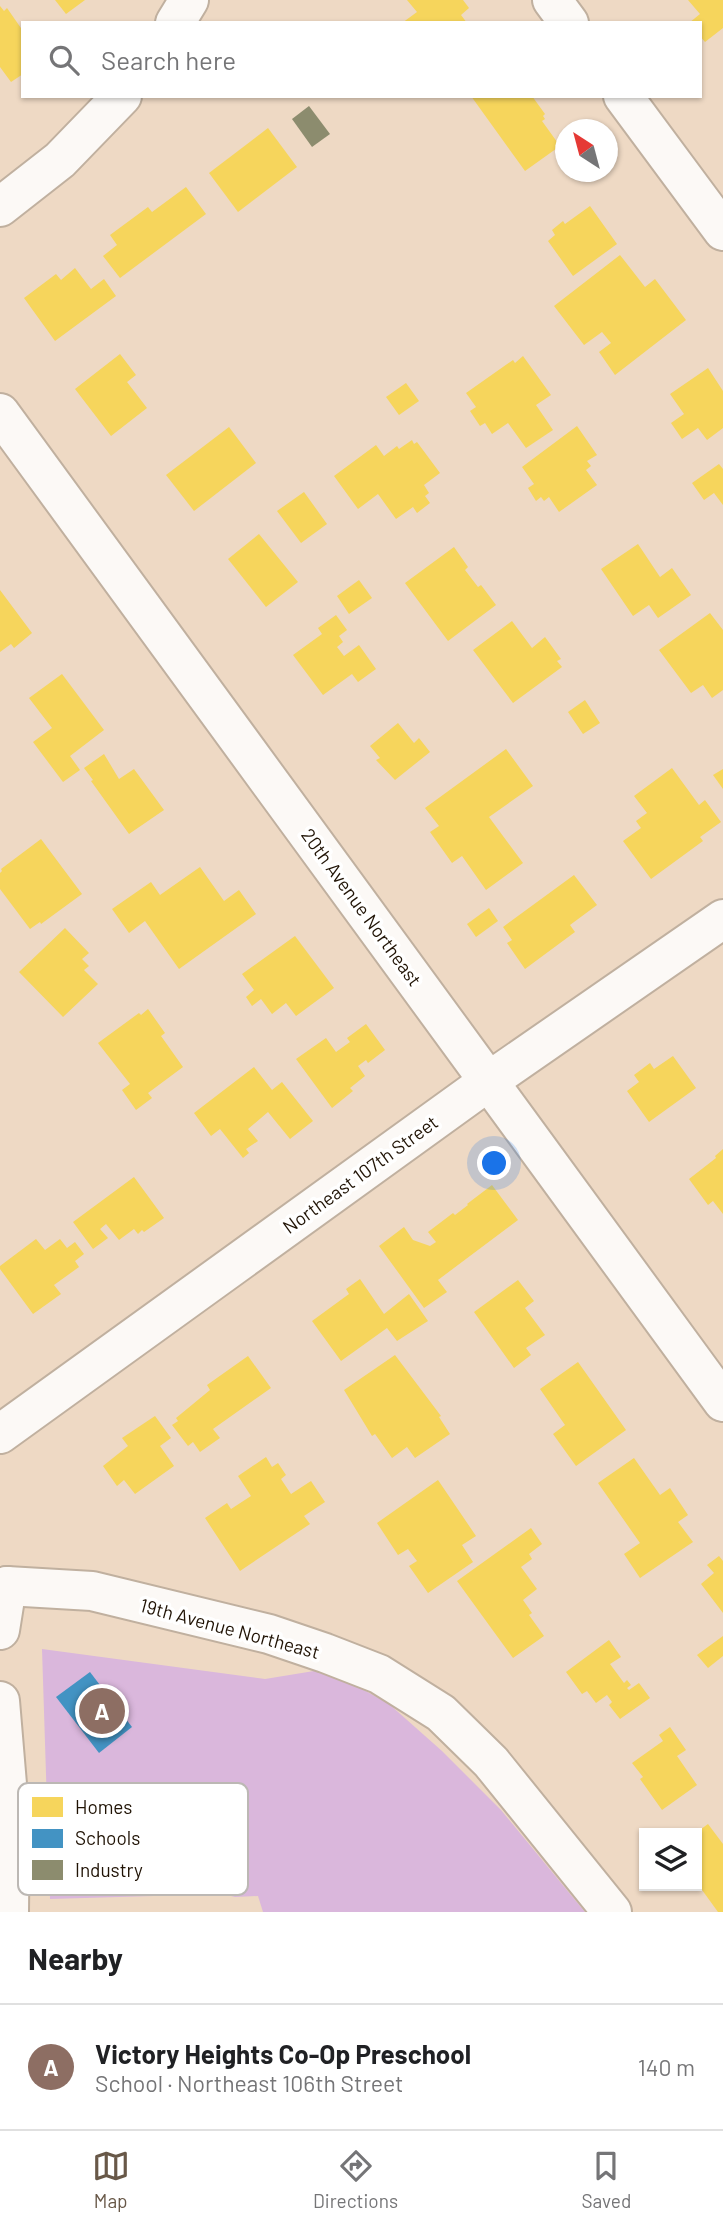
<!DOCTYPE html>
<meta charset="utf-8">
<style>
:root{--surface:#fff;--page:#f2f2f2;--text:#202124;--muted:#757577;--line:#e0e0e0;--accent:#685848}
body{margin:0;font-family:Barlow,sans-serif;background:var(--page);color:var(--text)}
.controls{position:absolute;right:21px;bottom:21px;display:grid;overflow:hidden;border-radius:0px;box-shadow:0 2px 5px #0004}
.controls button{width:63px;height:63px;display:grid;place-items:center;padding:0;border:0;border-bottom:2px solid var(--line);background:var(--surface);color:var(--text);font:35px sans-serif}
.compass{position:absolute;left:555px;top:119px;width:63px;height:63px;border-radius:50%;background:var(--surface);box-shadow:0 2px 5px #0004;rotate:324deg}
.you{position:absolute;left:495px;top:1164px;width:24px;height:24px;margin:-18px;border:5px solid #fff;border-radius:50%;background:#1a73e8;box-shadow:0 0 0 10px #1a73e833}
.badge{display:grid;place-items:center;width:46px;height:46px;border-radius:50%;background:var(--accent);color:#fff;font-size:23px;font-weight:700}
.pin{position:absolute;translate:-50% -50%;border:4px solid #fff;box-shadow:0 2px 7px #0006}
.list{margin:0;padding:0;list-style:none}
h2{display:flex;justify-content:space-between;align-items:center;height:91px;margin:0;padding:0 28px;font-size:30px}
h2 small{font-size:23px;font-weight:400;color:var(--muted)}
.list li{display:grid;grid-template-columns:46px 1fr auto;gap:21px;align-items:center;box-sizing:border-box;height:126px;padding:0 28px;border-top:2px solid var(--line)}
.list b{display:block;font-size:26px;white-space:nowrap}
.list p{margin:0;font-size:23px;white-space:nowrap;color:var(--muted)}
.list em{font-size:23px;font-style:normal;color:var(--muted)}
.icon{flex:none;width:38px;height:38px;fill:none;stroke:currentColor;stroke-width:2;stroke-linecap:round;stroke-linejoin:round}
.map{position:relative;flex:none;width:723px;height:1912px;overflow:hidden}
.search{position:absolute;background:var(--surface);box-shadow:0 2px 5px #0004;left:21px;right:21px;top:21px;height:77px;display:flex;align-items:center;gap:18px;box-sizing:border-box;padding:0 24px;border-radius:0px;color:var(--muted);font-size:26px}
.sheet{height:217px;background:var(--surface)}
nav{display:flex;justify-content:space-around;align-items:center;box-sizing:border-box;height:98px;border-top:2px solid var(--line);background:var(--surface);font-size:19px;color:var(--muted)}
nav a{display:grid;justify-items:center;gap:4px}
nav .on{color:var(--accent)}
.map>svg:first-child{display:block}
.green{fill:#dab7dc}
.homes{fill:#f6d55c}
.schools{fill:#4393c3}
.industry{fill:#8c8c6e}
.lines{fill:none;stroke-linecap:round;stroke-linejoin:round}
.minor-casing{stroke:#c0b09f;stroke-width:42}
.major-casing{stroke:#c0b09f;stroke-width:42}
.minor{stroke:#fcf9f6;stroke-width:38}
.major{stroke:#fcf9f6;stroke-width:38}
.labels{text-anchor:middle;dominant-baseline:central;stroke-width:7;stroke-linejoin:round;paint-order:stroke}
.street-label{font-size:19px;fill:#201305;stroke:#fff}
.key{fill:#fff;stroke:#bcb8b4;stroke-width:2}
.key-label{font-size:19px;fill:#201305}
</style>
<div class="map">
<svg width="723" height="1912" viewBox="0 0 723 1912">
<rect width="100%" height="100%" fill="#eed9c4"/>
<polygon class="green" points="42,1649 265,1679 320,1670 355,1685 389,1704 442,1751 501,1810 585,1912 263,1912 258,1896 235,1897 223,1894 50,1899"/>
<g class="homes">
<polygon points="55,0 85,0 66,14"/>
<polygon points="407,0 463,0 469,8 461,15 467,23 402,23 417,12"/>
<polygon points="688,0 723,0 723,28 705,42 700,36 700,23 689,23 700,14"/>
<polygon points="0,6 4,11 7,8 23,31 23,74 11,82 0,67"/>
<polygon points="471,96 532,96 545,114 543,116 545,119 542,121 560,146 525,171"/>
<polygon points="268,128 297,167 238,212 209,173"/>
<polygon points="186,187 206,214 120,278 103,256 117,245 110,235 148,207 152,212"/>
<polygon points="590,206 617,244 573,276 548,241 555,235 552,230 563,221 565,224"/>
<polygon points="620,255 645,287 655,279 686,320 615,375 599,352 611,343 602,332 584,345 554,306"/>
<polygon points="75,268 91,289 104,279 116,296 55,341 24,298 56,274 61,280"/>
<polygon points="120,354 136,375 127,382 147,408 111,436 75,389"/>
<polygon points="523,356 551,395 536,405 553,430 526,448 508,423 492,434 485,423 480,426 470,411 476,407 466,393 513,360 515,363"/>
<polygon points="708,368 723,391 723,428 707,440 698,428 682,439 671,423 684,414 670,394"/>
<polygon points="406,383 419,401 399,415 386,397"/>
<polygon points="577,426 597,455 587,461 591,466 586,470 597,485 559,512 549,497 544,501 541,497 536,501 528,488 534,484 522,467"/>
<polygon points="229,427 256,463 194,511 166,475"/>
<polygon points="412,440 414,444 417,442 440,473 424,485 429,493 425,496 430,503 417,513 413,507 396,519 378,494 358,509 334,476 376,445 384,456 397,446 399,449"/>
<polygon points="719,464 723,469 723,505 714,493 704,500 692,483"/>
<polygon points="304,492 327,524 301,543 277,511"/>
<polygon points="259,534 298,582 266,607 228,559"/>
<polygon points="638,544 660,577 672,568 691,595 658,618 649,605 633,616 601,569"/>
<polygon points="454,547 468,567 465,570 478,587 481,585 496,605 448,641 405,583"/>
<polygon points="359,580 372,598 349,614 337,596"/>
<polygon points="0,590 32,633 14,648 11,644 0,652"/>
<polygon points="710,613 723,630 723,690 712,698 703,685 691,693 659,650"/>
<polygon points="336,615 347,630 339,636 343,642 337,647 344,656 359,645 376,669 358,682 352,674 323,695 293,655 322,634 318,628"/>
<polygon points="512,621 532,648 545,637 561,659 557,661 562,667 513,703 473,650"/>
<polygon points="62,674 104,730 70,756 80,770 63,782 33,742 52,728 29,698"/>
<polygon points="585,700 600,723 583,734 568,712"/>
<polygon points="398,723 414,743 419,738 430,752 395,780 376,760 380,758 370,746"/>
<polygon points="506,749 533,786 489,817 523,863 486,890 462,856 452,863 430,832 439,826 425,808"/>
<polygon points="104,754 119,779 134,769 164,810 129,834 91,781 93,780 84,768"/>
<polygon points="672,768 699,805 705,800 721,822 700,837 703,841 651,879 623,841 641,828 636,821 647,813 634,796"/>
<polygon points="723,769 723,789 713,775"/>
<polygon points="41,839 82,894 41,924 40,922 30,929 0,889 0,873 2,871 1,869"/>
<polygon points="200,867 224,901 239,890 256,914 179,969 145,921 129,933 112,909 151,882 160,895"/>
<polygon points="574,875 597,905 570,925 575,932 525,969 507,943 512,940 503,927"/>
<polygon points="489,908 498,921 476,937 467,924"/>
<polygon points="65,928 89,953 82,959 89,966 84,970 98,984 63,1017 19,972"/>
<polygon points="295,936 334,988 296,1016 286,1003 272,1014 261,999 252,1006 246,997 254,990 242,974"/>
<polygon points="148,1009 165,1033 161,1036 183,1067 148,1093 152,1098 136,1110 122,1090 130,1084 98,1043 139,1013 141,1015"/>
<polygon points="366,1024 385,1050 368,1063 366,1060 358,1066 365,1076 350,1088 353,1091 332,1108 296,1059 326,1038 336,1052 350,1042 347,1038"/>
<polygon points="673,1056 696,1088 649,1122 627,1091 639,1082 634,1075 650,1063 654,1069"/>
<polygon points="254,1067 272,1090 282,1082 313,1121 290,1139 268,1112 248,1129 258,1141 246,1149 249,1153 243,1158 220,1129 211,1136 194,1113"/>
<polygon points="723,1149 723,1214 713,1201 708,1205 689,1179 716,1158 715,1156"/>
<polygon points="134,1177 164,1218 144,1232 142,1230 138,1234 134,1229 119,1240 106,1224 100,1229 108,1238 93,1249 73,1222"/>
<polygon points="492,1185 518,1220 438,1280 447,1292 424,1308 379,1246 404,1227 413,1240 430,1246 436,1242 428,1232 453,1213 455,1215 468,1205 467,1204"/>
<polygon points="36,1239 45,1250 60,1239 67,1248 75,1242 84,1254 75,1261 79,1267 54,1285 61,1294 33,1314 0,1269 0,1266"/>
<polygon points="360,1279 384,1314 409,1294 428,1321 397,1341 387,1328 341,1361 312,1321 349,1294 346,1289"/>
<polygon points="518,1280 534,1301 525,1308 545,1335 526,1348 531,1355 514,1368 474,1312"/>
<polygon points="395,1355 441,1416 439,1417 450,1434 415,1458 407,1447 392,1458 375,1434 372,1436 344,1390"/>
<polygon points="248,1356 271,1388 213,1429 220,1438 200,1452 193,1442 188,1446 172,1425 178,1421 176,1418 210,1390 207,1385"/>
<polygon points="578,1362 626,1430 576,1466 553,1434 565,1425 540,1389"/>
<polygon points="155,1416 171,1438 160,1446 174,1466 135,1494 124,1480 117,1486 103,1466 128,1446 122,1438"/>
<polygon points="266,1457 272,1467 278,1463 286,1475 281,1479 291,1494 311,1481 325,1502 304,1516 310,1524 240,1571 205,1518 227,1503 231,1509 251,1496 238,1476"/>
<polygon points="634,1458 660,1495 670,1488 688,1515 678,1522 693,1542 640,1578 624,1554 640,1543 598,1483"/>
<polygon points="438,1480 476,1536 462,1545 473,1562 428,1593 409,1566 417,1561 408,1549 398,1555 377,1523"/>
<polygon points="531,1528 542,1544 529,1554 532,1559 521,1567 537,1589 523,1600 532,1613 529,1615 544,1636 513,1658 457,1581"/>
<polygon points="719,1556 723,1561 723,1613 701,1584 714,1573 707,1565"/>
<polygon points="723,1636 723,1656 708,1668 697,1655"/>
<polygon points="609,1640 621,1657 610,1664 624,1683 627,1680 631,1685 627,1688 629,1690 639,1683 650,1698 620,1719 609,1705 612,1702 607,1695 596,1703 587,1691 582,1694 566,1672"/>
<polygon points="670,1727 686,1750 677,1756 697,1785 662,1810 640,1779 643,1777 632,1763 663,1741 659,1735"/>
<polygon points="708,1824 723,1844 723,1912 718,1912 697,1883 697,1832"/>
</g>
<polygon class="schools" points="90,1672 132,1727 99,1753 56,1697"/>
<polygon class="industry" points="309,106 330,134 312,147 292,119"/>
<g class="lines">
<defs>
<g id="minor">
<polyline points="552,0 569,23"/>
<polyline points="623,96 723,231"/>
<polyline points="0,413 723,1402"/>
<polyline points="0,1434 489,1081 723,919"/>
<polyline points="7,1586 92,1591 269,1634 325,1653 379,1674 441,1713 491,1762 612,1912"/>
<polyline points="0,1630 7,1586"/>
<polyline points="0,1701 10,1820 9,1912"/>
</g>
<g id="major">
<polyline points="175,23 189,0"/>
<polyline points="0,207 60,160 122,96"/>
</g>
</defs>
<use href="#minor" class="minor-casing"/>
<use href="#major" class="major-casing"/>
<use href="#minor" class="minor"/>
<use href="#major" class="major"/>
</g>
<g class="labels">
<g class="street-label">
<text transform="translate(362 907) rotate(54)">20th Avenue Northeast</text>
<text transform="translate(360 1174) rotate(-36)">Northeast 107th Street</text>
<text transform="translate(230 1628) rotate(15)">19th Avenue Northeast</text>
</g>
</g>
<rect x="18" y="1783" width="230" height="112" rx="10" class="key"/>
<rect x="32" y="1797" width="31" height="20" fill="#f6d55c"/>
<rect x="32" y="1829" width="31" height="19" fill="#4393c3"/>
<rect x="32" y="1860" width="31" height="20" fill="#8c8c6e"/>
<g class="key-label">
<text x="75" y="1814">Homes</text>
<text x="75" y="1845">Schools</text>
<text x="75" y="1877">Industry</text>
</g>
</svg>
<div class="controls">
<button><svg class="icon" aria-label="layers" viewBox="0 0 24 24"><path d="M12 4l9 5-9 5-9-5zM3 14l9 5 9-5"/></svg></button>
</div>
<svg class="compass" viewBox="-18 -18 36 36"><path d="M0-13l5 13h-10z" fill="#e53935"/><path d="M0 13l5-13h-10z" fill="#757577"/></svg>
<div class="you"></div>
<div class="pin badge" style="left:102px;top:1711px;background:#8d6e63">A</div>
<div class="search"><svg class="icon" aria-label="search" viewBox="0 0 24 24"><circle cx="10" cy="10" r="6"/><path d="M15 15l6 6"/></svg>Search here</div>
</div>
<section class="sheet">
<h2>Nearby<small></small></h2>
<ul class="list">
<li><span class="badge" style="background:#8d6e63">A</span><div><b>Victory Heights Co-Op Preschool</b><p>School · Northeast 106th Street</p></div><em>140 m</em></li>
</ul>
</section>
<nav>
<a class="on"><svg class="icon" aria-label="map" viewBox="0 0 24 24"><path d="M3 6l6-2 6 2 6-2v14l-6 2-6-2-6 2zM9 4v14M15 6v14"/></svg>Map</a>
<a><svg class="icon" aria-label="directions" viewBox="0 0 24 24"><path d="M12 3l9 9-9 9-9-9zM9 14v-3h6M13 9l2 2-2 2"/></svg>Directions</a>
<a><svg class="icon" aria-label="saved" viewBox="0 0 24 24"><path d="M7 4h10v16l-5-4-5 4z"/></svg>Saved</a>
</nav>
